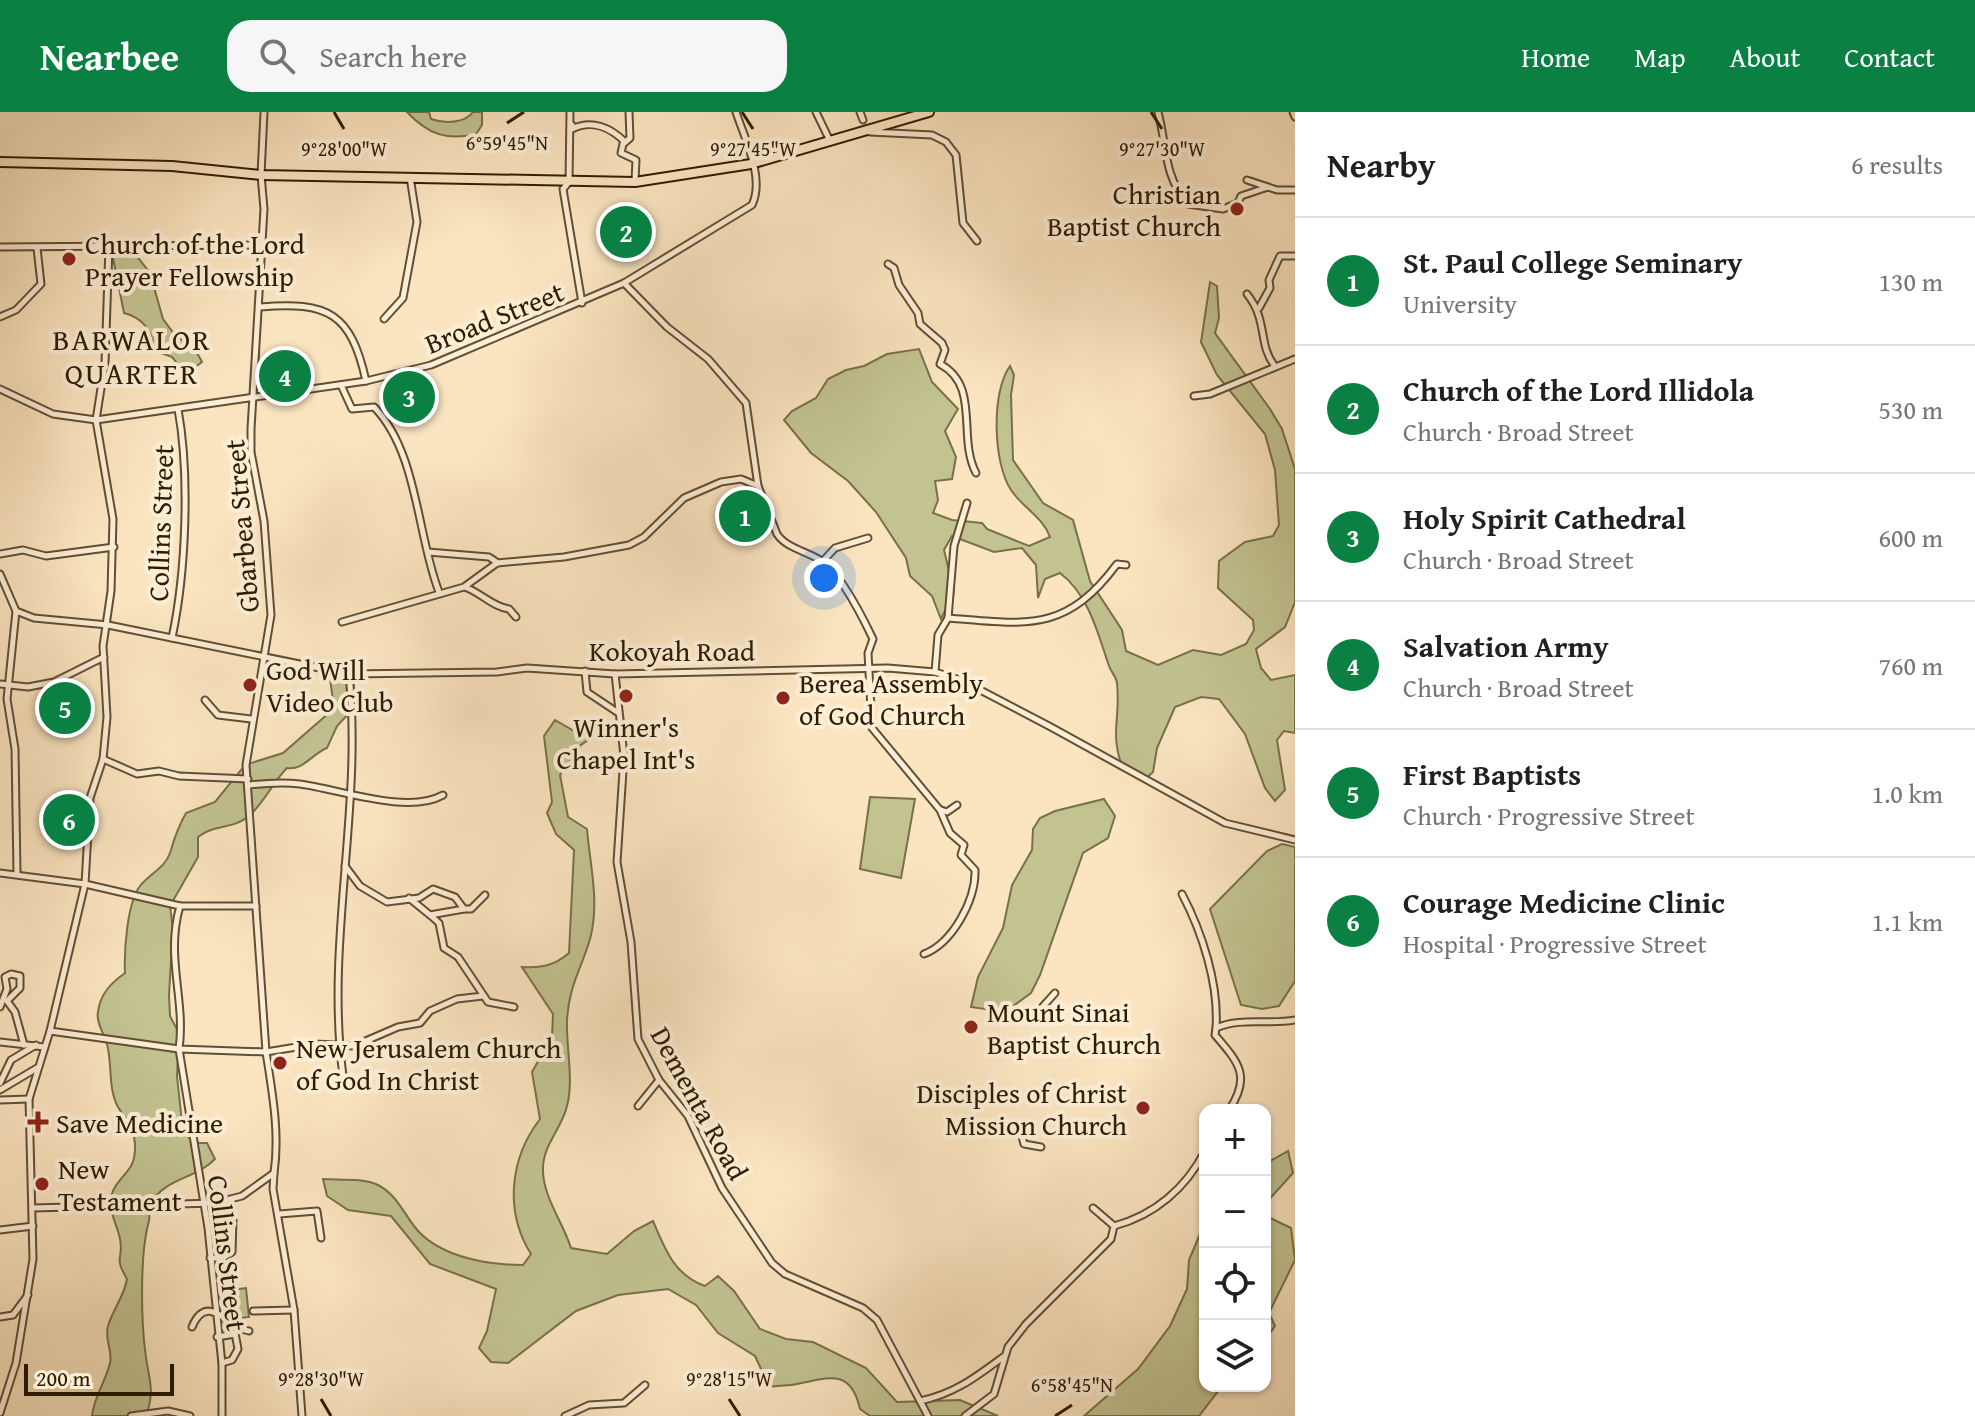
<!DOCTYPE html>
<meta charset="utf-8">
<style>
:root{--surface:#fff;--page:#f6f6f6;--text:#202124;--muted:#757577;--line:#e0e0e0;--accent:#0b8043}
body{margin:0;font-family:"Gentium Book Plus",serif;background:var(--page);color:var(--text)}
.controls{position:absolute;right:24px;bottom:24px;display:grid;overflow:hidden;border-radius:16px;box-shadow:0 2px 6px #0004}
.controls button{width:72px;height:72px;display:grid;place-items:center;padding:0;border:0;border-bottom:2px solid var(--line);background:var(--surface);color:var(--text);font:40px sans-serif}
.scale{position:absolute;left:24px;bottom:20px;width:150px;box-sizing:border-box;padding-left:8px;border:4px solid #2f1c01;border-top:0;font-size:22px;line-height:28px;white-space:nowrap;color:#2f1c01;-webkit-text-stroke:6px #fceed7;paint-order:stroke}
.you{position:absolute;left:824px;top:466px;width:28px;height:28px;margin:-20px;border:6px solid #fff;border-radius:50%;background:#1a73e8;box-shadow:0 0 0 12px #1a73e833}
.badge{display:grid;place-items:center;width:52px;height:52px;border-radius:50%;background:var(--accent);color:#fff;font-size:26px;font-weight:700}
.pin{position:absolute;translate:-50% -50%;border:4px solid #fff;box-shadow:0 2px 8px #0006}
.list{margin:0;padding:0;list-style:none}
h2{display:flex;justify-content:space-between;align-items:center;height:104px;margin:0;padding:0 32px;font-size:34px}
h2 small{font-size:26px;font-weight:400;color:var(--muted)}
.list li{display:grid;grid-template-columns:52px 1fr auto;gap:24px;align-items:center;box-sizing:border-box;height:128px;padding:0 32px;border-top:2px solid var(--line)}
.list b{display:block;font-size:30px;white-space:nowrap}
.list p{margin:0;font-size:26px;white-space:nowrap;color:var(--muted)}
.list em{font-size:26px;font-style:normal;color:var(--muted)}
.icon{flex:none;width:44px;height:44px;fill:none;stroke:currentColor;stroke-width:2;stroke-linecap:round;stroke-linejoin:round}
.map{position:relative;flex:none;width:1295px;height:1304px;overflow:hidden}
header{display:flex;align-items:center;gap:48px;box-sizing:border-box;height:112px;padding:0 40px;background:var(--accent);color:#fff}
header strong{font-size:38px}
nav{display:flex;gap:44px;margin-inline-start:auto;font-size:28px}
.search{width:560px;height:72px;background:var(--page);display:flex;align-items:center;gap:20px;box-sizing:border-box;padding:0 28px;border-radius:24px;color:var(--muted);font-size:30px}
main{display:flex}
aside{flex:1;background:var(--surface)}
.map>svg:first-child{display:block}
.green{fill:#c2c391;stroke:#787049;stroke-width:2}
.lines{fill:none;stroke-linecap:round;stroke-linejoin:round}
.minor-casing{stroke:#624e31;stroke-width:9}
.trunk-casing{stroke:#2f1c01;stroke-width:12}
.minor{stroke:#fceed7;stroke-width:5}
.trunk{stroke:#fbe5c1;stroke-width:8}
.ticks{fill:none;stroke:#2f1c01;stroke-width:3}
.poi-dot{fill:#8f2418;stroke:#fceed7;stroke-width:3}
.labels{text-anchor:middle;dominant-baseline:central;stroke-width:8;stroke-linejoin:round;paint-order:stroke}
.poi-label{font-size:28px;fill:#2f1c01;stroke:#fceed7;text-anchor:start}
.street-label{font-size:28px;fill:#2f1c01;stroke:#fceed7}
.neighbourhood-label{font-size:30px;letter-spacing:2px;fill:#2f1c01;stroke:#fceed7}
.ticks-label{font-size:20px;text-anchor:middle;fill:#2f1c01;stroke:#fceed7;stroke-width:8;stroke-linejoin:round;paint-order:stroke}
</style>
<header>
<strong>Nearbee</strong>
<div class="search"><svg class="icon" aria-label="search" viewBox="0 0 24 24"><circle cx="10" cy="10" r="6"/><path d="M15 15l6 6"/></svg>Search here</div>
<nav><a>Home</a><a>Map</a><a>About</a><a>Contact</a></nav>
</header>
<main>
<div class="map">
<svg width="1295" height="1304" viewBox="0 0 1295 1304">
<rect width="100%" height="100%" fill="#fbe5c1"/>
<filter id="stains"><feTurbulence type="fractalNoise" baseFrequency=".0025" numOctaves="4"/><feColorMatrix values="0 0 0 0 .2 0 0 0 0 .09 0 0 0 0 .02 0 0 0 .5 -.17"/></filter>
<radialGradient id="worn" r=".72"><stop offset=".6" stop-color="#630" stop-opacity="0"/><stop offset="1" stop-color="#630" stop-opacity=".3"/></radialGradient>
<g class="green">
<path d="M 407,0 L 429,0 L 431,7 C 445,12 465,11 473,0 L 482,0 L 482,13 L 476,22 C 446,29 428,22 407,0 Z"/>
<path d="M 111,136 L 132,138 L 150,161 L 163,207 L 175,223 L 195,237 L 202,250 L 186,262 L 172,245 L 156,239 C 151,219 144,206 124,201 Z"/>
<path d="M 1210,170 L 1217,174 L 1219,206 L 1215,221 L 1270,297 L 1282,317 L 1295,357 L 1295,490 L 1285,515 L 1256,537 L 1261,556 L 1271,568 L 1295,563 L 1295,621 L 1284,619 L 1277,628 L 1285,678 L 1275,689 L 1265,676 L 1245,622 L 1219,587 L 1201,585 L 1175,595 L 1157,636 L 1153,660 L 1143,669 L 1123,657 C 1109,620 1121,607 1117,571 C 1116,564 1111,560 1109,554 C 1098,522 1089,483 1060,461 L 1045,467 L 1038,486 L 1036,453 L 1022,436 L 994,440 L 952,424 L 944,438 L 954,480 L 941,507 L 932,484 L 910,464 L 906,446 L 876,400 L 848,369 L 811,341 L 784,308 L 792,299 L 816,286 L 828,267 L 846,258 L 864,254 L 887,242 L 919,237 L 932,270 L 958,297 L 945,319 L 956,345 L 952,367 L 935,369 L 938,388 L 933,401 L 952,408 L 982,411 L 987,417 L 1029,434 L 1050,425 C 1043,405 1023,396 1011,378 C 993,351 991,280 1010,254 L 1014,263 L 1011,283 L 1013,348 L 1043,391 L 1073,408 L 1090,469 L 1122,518 L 1126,539 L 1158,553 L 1193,538 L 1221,543 L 1246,532 L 1254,518 L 1253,508 L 1218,476 L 1219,449 L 1245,430 L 1273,424 L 1279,413 L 1275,358 L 1265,322 L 1217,263 L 1201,230 Z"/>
<path d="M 337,563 L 354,566 L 352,598 L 337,614 L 327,636 C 313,641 303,659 287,656 C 273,670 265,689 251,702 C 235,718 213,712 198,725 L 198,745 L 170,794 L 173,817 L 169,883 L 170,904 L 179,921 L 177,964 L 183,1020 L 195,1031 L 207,1031 L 215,1047 C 196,1067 165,1066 151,1091 C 148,1096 150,1103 149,1109 C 140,1140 141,1204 145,1238 C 148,1267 156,1276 146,1304 L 92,1304 C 94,1284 106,1269 110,1251 C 113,1239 104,1227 108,1214 C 113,1197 124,1185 127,1167 C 113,1144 124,1147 120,1127 C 117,1111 104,1093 115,1075 C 125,1059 136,1057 135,1032 C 134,1014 126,1009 118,995 C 107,975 113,948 106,929 C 103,920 96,910 98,900 C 100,882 111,871 125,861 C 124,839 127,791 140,774 C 148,763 165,756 170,741 C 174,727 178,715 186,701 L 215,690 L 245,653 L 283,641 L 330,600 L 333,589 L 330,566 Z"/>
<path d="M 555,608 L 574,619 L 588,618 L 591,626 L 581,633 L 560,663 L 568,705 L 587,717 C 590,754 600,790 590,827 C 581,858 569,873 567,908 C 566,935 574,968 567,994 C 562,1016 543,1033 543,1056 C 542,1084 563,1110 571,1136 L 607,1142 L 634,1119 L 653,1109 C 665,1137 674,1163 705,1174 L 718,1164 L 734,1179 L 760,1217 L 786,1227 L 813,1230 L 866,1256 L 897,1290 L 960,1288 L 998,1304 L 870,1304 L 860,1297 C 850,1252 824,1268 791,1273 C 781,1274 771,1274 760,1276 L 763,1261 L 755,1244 L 718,1221 L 696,1193 L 668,1177 L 618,1183 L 576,1199 L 508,1251 L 491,1250 L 479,1236 L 487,1219 L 496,1177 L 430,1152 L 391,1104 L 348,1098 L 327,1084 L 323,1067 C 339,1068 364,1066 378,1073 C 398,1083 405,1105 419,1120 C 444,1146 490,1153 523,1153 L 531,1142 C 504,1099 510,1046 540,1007 L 532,960 L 552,925 L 553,902 L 522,855 C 541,856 554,854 569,841 L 574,738 L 556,722 L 547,701 L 552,690 L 544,624 Z"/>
<polygon points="870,685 915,687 901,766 860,757"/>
<polygon points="1104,687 1115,704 1108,726 1083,741 1040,863 1031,881 1005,900 971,895 978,865 1003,816 1012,773 1032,738 1033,717 1040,706 1055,699"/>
<polygon points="1282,732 1295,735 1295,869 1279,894 1262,897 1241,893 1210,797 1267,739"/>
<polygon points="1288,1039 1293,1061 1266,1091 1266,1104 1291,1116 1295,1148 1269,1201 1275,1214 1265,1228 1265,1052"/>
<polygon points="1205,1096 1205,1274 1222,1274 1199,1304 1084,1304 1138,1257 1170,1214 1187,1177 1189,1148 1200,1122"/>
<polygon points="246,1176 249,1205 233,1207 229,1178"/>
</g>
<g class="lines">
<defs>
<g id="minor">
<path d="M 264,0 L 261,63 L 264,97 L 251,317 L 251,340 L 264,409 L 271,503 L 246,653 L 266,940 C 272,979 280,1021 274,1061"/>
<polyline points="570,0 569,70 563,77 582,191"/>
<polyline points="629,0 630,26 623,32 621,41 636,48 635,69"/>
<polyline points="816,0 830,29"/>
<polyline points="860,0 863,8"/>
<path d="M 1158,0 C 1167,33 1163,64 1188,92 L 1223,97 L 1238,91 L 1241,84 L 1268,75"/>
<polyline points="1293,0 1295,5"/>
<path d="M 572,13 L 572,17 C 592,7 611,16 625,30"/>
<polyline points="870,20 932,23 946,30 956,43 963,111 977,129"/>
<polyline points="1247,68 1277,78 1295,78"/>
<polyline points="0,135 260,133"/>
<path d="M 888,152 L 894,156 L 899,173 L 918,201 L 920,212 L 942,231 L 945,238 L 940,252 C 981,274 957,325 976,361"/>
<path d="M 624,171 L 667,215 L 708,247 L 746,291 L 758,374 L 777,422 C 786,436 806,439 820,448 C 840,460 863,506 873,527 L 868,541 L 872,616 L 940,698 L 950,721 L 964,733 L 961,743 L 975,758 C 976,787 953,831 924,842"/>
<path d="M 1247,182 C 1268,208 1258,232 1274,253"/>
<path d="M 260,195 C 328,189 351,201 366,269"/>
<polyline points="1259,196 1270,176 1269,168 1280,144 1295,144"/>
<polyline points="0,205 16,198 41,172 37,136"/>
<polyline points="384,207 403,186 417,110 410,65"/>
<path d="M 341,273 L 352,297 L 374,295 C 418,340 417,424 439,480"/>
<path d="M 0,277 L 53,302 L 96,308 L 366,269 L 431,253 L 624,171 L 752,93 C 765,66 745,28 736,0"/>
<polyline points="1194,284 1210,282 1295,247"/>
<polyline points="428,440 489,445 498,451"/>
<polyline points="0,442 23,438 46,444 114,435"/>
<polyline points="823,449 835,436 868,426"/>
<polyline points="0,462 16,499 7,587 15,637 17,761"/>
<path d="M 465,475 C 481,481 493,495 509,497 L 516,505"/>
<polyline points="16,499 34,506 108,513 349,562 497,560 527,556 615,562 888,556 935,560 963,569 1049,614 1225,711 1295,728"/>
<path d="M 948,506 C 1026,512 1065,522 1117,452 L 1126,453"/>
<polyline points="342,510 464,475 497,451 564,445 629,433 644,425 684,386 721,370 741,367 758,374"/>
<path d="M 172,526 C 186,460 190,363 178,297"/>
<polyline points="585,559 587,580 617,600"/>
<polyline points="935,560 938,523 948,506 954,434 967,391"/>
<polyline points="615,562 624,644 617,750 631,830 638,927 659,968 688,1004 722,1076 772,1151 785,1162 863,1196 877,1208 928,1304"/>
<polyline points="0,572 28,575 54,570 104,545"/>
<polyline points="205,588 218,603 251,607"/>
<polyline points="103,647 137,662 159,659 179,664 248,667"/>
<path d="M 250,673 C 267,671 283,670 300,672 C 338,677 408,703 443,683"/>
<polyline points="941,698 947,700 957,693"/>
<polyline points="345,754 360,774 387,790 419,786 433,777 455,785 464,797 471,797 485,783"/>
<polyline points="0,761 85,772 180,794 256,794"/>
<path d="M 1182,782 C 1202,820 1219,872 1216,916"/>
<polyline points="409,786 430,803 464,797"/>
<path d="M 180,794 C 165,845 186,888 179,937 L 208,1116 L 222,1252 L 222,1304"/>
<polyline points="430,803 439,811 444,836 458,845 488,890 514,895"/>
<polyline points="0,895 7,877 5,865 11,862 20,864 20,876 7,889 15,900 24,933"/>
<polyline points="1026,902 1037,901 1055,881"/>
<polyline points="50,919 179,937 266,940 315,932 354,934 398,915 420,911 430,899 457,887 483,884"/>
<polyline points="0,930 44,935"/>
<path d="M 343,964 C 325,830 363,696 349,562"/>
<polyline points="0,971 11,948 36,933"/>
<polyline points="0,978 37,956"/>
<polyline points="0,988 29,987"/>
<polyline points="638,994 659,968"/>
<path d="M 1229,998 C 1252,964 1238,950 1215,923 L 1216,916 C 1240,905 1269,913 1295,908"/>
<polyline points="1019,1013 1024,1032 1041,1035"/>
<polyline points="33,1096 215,1091 242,1084 274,1061 273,1077 294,1198 302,1304"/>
<polyline points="279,1102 317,1099 321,1126"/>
<path d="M 1114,1114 C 1155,1103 1186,1076 1205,1039"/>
<polyline points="0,1118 33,1114"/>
<polyline points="210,1146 223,1146 232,1140 233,1108 227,1098"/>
<polyline points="253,1199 294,1198"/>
<polyline points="0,1205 13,1203 28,1183"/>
<path d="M 192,1215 C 207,1178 230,1217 249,1219"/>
<polyline points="217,1225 235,1222"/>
<polyline points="222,1251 232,1248 238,1237 235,1221"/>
<path d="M 920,1289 C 954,1282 976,1265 1003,1245"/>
<polyline points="0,1301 16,1251 33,1147 29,987 50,919 85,772 90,686 103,647 107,605 103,534 111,479 113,407 96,308 105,251 109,134"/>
<polyline points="131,1304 168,1299 190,1304"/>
<polyline points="565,1304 589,1293 624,1291 645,1273"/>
<polyline points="965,1304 994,1282 1008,1235 1026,1212 1111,1127 1114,1114 1093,1096"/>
</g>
<polyline id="trunk" points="0,50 172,54 261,63 635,70 751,52 929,0"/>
</defs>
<use href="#minor" class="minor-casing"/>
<use href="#trunk" class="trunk-casing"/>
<use href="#minor" class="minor"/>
<use href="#trunk" class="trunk"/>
</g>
<path class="ticks" d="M 334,0 L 344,17M 742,0 L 753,17M 1151,0 L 1162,17M 507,11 L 524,0M 321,1287 L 331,1304M 729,1287 L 740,1304M 1055,1304 L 1072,1293"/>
<g class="poi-dot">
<circle cx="1237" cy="97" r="8"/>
<circle cx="69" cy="147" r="8"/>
<circle cx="250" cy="573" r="8"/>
<circle cx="626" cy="584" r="8"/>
<circle cx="783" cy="586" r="8"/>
<circle cx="971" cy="915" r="8"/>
<circle cx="280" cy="951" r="8"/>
<circle cx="1143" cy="996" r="8"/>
<path d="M34 998h8v8h8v8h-8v8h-8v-8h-8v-8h8z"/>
<circle cx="42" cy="1072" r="8"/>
</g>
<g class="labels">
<g class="poi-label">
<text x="1221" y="81" text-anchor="end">Christian<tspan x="1221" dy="32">Baptist Church</tspan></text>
<text x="85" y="131">Church of the Lord<tspan x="85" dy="32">Prayer Fellowship</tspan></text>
<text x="266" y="557">God Will<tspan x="266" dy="32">Video Club</tspan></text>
<text x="799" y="570">Berea Assembly<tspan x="799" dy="32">of God Church</tspan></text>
<text x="626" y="614" text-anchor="middle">Winner's<tspan x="626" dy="32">Chapel Int's</tspan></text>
<text x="987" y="899">Mount Sinai<tspan x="987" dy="32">Baptist Church</tspan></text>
<text x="296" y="935">New Jerusalem Church<tspan x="296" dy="32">of God In Christ</tspan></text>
<text x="1127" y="980" text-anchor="end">Disciples of Christ<tspan x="1127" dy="32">Mission Church</tspan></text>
<text x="56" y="1010">Save Medicine</text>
<text x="58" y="1056">New<tspan x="58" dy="32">Testament</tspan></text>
</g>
<g class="street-label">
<text transform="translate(494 205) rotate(-22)">Broad Street</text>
<text transform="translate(160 411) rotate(-88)">Collins Street</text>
<text transform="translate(241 414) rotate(-95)">Gbarbea Street</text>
<text x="672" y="538">Kokoyah Road</text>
<text transform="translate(700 991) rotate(61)">Dementa Road</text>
<text transform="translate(228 1141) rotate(83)">Collins Street</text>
</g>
<g class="neighbourhood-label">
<text x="132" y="227">BARWALOR<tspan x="132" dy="34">QUARTER</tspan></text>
</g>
</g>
<g class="ticks-label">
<text x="507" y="38">6°59'45"N</text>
<text x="753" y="44">9°27'45"W</text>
<text x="344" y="44">9°28'00"W</text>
<text x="1162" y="44">9°27'30"W</text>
<text x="321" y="1274">9°28'30"W</text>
<text x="729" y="1274">9°28'15"W</text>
<text x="1072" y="1280">6°58'45"N</text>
</g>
<rect width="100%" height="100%" filter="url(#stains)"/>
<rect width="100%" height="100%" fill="url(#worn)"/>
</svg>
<div class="controls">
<button>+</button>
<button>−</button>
<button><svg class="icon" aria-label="locate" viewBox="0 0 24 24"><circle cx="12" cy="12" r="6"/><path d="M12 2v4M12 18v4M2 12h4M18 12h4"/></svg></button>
<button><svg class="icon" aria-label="layers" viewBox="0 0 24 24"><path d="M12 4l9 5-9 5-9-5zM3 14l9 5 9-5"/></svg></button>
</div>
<div class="scale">200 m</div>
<div class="you"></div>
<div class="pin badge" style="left:745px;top:404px">1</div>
<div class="pin badge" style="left:626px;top:120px">2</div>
<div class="pin badge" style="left:409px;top:285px">3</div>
<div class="pin badge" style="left:285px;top:264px">4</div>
<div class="pin badge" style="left:65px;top:596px">5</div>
<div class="pin badge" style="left:69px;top:708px">6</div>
</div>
<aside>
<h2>Nearby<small>6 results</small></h2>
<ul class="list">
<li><span class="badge">1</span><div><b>St. Paul College Seminary</b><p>University</p></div><em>130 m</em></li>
<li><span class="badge">2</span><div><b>Church of the Lord Illidola</b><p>Church · Broad Street</p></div><em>530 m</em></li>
<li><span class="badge">3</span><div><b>Holy Spirit Cathedral</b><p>Church · Broad Street</p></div><em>600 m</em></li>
<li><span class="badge">4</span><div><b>Salvation Army</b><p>Church · Broad Street</p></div><em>760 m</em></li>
<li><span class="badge">5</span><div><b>First Baptists</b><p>Church · Progressive Street</p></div><em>1.0 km</em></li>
<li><span class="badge">6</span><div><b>Courage Medicine Clinic</b><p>Hospital · Progressive Street</p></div><em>1.1 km</em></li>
</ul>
</aside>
</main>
